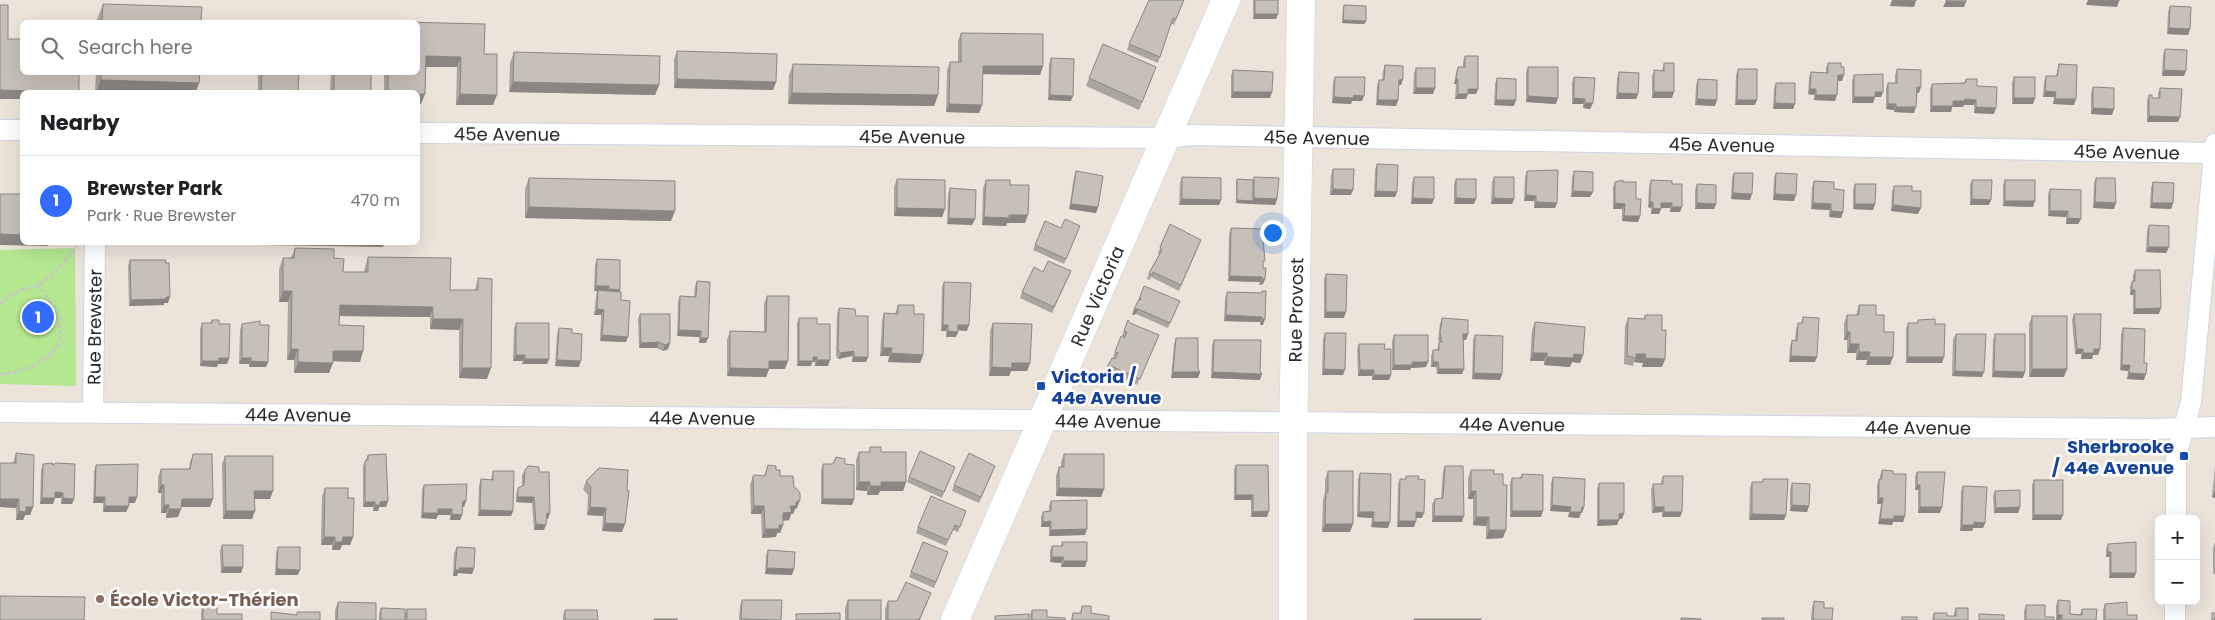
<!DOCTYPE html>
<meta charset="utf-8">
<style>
:root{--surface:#fff;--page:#f2f2f2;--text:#202124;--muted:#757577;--line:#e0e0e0;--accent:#336aff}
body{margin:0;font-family:Poppins,sans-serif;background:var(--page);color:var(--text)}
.controls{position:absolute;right:15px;bottom:15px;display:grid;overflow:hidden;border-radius:8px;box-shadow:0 5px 20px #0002}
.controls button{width:45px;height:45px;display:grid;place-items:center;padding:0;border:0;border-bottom:1px solid var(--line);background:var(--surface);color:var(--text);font:25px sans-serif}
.you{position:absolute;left:1272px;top:232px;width:18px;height:18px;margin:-12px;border:4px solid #fff;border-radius:50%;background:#1a73e8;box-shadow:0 0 0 8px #1a73e833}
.badge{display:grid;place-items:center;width:32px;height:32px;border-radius:50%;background:var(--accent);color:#fff;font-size:16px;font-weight:700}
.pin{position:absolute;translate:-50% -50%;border:2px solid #fff;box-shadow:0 1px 5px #0006}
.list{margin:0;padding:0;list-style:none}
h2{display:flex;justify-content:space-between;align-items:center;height:65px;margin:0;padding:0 20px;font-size:21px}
h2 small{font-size:16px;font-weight:400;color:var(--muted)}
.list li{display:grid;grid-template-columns:32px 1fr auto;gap:15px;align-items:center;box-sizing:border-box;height:90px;padding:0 20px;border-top:1px solid var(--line)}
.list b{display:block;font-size:19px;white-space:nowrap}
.list p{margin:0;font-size:16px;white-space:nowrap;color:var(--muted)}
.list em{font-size:16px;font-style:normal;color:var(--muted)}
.icon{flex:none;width:28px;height:28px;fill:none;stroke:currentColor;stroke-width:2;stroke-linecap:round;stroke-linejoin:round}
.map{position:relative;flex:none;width:2215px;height:620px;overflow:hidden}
.search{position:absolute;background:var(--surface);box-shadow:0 5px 20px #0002;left:20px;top:20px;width:400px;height:55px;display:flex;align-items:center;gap:12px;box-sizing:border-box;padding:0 18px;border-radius:8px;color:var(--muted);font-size:19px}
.panel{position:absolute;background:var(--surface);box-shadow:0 5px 20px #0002;left:20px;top:90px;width:400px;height:155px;border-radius:8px}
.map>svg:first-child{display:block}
.green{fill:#b5e791}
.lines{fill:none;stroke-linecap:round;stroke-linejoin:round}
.street-casing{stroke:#ced4e3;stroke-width:22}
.secondary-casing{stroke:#ced4e3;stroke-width:29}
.path{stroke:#c7c7c7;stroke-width:3;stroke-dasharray:4 2.5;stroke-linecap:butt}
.street{stroke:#fff;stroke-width:20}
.secondary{stroke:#fff;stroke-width:28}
.wall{fill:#aba59f}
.shaded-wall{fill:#8b8682}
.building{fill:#c7c0b9;stroke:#8b8682}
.transit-dot{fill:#1a4fb4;stroke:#fff;stroke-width:2}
.education-dot{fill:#8d6e63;stroke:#fff;stroke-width:2}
.labels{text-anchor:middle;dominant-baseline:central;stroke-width:5;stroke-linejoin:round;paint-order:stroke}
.street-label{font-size:18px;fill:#292929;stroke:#fff}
.transit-label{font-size:18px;font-weight:bold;fill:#164399;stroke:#fff;text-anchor:start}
.education-label{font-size:18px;font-weight:bold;fill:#785e54;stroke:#fff;text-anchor:start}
</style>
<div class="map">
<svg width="2215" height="620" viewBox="0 0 2215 620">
<rect width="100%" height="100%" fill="#ece3d9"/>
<polygon class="green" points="75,248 76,386 0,384 0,250"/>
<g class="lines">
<defs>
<g id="street">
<polyline points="0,130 22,130"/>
<path id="s1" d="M 418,133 L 1166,138 L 1191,135 L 2215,153"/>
<path id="s2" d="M 0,412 L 2151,429 L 2215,427"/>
<path id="s3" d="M 93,412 L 95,242"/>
<polyline points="2176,519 2176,456 2191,402 2215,144"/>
<polyline points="2175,620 2175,601"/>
</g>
<g id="secondary">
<path id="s4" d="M 955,620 L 1226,0"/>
<path id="s5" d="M 1293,620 L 1293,441 L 1301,0"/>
</g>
</defs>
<use href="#street" class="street-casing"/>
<use href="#secondary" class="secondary-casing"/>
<g class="path">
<path d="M 0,305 C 18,286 23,293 41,283 C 55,275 66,259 77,247"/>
<path d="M 0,374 C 24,373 65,358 60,326 C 58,310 47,297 38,285"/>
</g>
<use href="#street" class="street"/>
<use href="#secondary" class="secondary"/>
</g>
<g class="wall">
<polygon points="1184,0 1174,25 1171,23 1158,63 1127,50 1129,44"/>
<polygon points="1253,0 1278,0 1276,19 1253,19"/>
<polygon points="103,4 201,22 97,22 97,19"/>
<polygon points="1344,5 1366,21 1364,24 1342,23 1343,8"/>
<polygon points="2170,6 2190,29 2188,35 2167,34 2168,12"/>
<polygon points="418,22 484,54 493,105 456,105 457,67 426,67 421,104 418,104 418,92 384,92 384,72 418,72"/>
<polygon points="961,33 1043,66 1040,75 982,74 982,105 979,113 946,112 947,70 950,62 958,62 958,41"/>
<polygon points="2165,49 2184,76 2162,76 2163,55"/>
<polygon points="677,51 776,82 773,90 674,88 674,59"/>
<polygon points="514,52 659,85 655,95 509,92 510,63"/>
<polygon points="1465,56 1478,89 1476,94 1468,94 1466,99 1455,99 1456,84 1454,84 1456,73 1458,67 1463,67 1463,61"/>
<polygon points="1051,58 1071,101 1048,100 1049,64"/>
<polygon points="1664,63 1672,98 1652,98 1652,76 1654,70 1662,71"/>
<polygon points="1828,63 1842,81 1838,81 1835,101 1814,100 1814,95 1808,94 1809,77 1811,72 1826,73 1826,68"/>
<polygon points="793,64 938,95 934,106 788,104 789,75"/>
<polygon points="2059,64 2074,105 2053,104 2054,97 2043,97 2044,82 2046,76 2056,76"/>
<polygon points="1385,65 1403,79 1401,85 1398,85 1398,100 1396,106 1376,105 1377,85 1379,80 1382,80 1383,71"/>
<polygon points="1528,67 1556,104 1526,102 1526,72"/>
<polygon points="1416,68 1435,88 1433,94 1413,94 1414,73"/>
<polygon points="1738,69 1755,105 1735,105 1736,75"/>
<polygon points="1897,69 1919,93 1917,93 1914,113 1894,112 1894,110 1886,109 1886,88 1888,83 1895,83 1895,75"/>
<polygon points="1233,70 1272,92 1270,98 1231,98 1231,76"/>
<polygon points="96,72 200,72 196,92 95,92"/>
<polygon points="258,72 299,72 298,92 258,92"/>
<polygon points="331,72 371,72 371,92 330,92"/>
<polygon points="1619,72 1638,94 1636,99 1616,99 1617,78"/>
<polygon points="1854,75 1883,92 1881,97 1875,97 1873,103 1852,103 1852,81"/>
<polygon points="1153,76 1139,110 1086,86 1089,78"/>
<polygon points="1335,77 1362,101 1352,101 1351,104 1332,103 1333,82"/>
<polygon points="1574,77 1593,103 1590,109 1583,108 1583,104 1572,104 1572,83"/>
<polygon points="2014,77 2035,98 2033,104 2012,104 2012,83"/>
<polygon points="1497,78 1514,106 1494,105 1495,84"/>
<polygon points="1698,79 1715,106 1695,105 1696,85"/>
<polygon points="1966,79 1977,86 1994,114 1974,113 1974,105 1964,105 1963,107 1952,107 1951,112 1930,112 1930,89 1932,84 1964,83"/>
<polygon points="1776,83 1795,104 1793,109 1773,109 1774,88"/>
<polygon points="2093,87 2112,115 2091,114 2091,93"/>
<polygon points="2160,88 2180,117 2178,122 2147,122 2147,101 2149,95 2152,98 2158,98 2158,94"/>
<polygon points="1377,164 1395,197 1374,197 1375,170"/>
<polygon points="1333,169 1351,195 1330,195 1331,175"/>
<polygon points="1076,171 1098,207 1096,213 1069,209 1074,177"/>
<polygon points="1527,171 1557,203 1555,208 1534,208 1534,201 1524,201 1525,177"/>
<polygon points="1574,171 1590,197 1571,197 1572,177"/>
<polygon points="1734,173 1750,200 1731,199 1732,178"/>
<polygon points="1776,173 1794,201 1773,200 1774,178"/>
<polygon points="1182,177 1219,205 1179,205 1180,183"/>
<polygon points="1254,177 1277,199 1275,205 1236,203 1236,182 1237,179 1253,180"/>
<polygon points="1414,177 1432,204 1411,204 1412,183"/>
<polygon points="1494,177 1514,199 1512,204 1491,204 1492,182"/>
<polygon points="529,178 671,221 525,218 525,189"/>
<polygon points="2096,178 2114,209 2093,208 2094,183"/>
<polygon points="897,179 945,209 942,217 894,216 894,187"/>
<polygon points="1456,179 1474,204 1454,204 1454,184"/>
<polygon points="986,180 1010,185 1025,223 1007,223 1006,226 982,225 983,188"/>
<polygon points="1651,180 1672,184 1680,212 1670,212 1670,208 1661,208 1659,214 1651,214 1651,208 1648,207 1649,186"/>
<polygon points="1972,180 1989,205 1970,205 1970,185"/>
<polygon points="2005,180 2033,207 2003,206 2003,185"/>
<polygon points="1814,181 1834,189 1843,212 1841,218 1829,217 1829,210 1811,209 1812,187"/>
<polygon points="1615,182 1623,182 1636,199 1640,216 1638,222 1622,221 1622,209 1613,209 1613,187"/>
<polygon points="2153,182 2173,203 2171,209 2150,208 2151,188"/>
<polygon points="1697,184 1716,204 1714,209 1695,209 1695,190"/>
<polygon points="1855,184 1875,204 1873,210 1853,209 1853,189"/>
<polygon points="1894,186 1912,191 1918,214 1891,211 1892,192"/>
<polygon points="950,188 975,219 972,225 947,224 948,194"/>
<polygon points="2050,189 2081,219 2078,224 2066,224 2066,217 2048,216 2048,194"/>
<polygon points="1170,224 1199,245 1179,291 1151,277 1150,280 1147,279 1149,273 1159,255 1158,253"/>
<polygon points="2149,225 2169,247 2166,253 2146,252 2147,231"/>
<polygon points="1262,227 1266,238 1264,244 1263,267 1265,279 1263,284 1259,285 1260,282 1228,281 1229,234 1231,228 1261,229"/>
<polygon points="1061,228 1078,231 1064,264 1033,250 1035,245"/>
<polygon points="295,248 334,258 343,272 364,272 365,267 368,257 450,290 475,290 478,278 487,379 459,378 459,330 430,329 430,317 340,316 339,325 363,351 360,362 333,361 329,373 294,373 294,360 287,360 288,302 279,302 279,269 283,258 291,258"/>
<polygon points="597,259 620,290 619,292 621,300 626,342 600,341 601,315 594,315 596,296 597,291 594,291 595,265"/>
<polygon points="130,260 165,263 168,303 164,303 164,305 129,306 128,266"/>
<polygon points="2135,270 2159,314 2133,314 2133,295 2130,295 2130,287 2132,281 2133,281 2133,275"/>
<polygon points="1043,272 1069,276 1052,313 1020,298 1022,292"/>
<polygon points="1326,274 1344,318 1324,318 1324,279"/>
<polygon points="697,281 706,343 699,343 699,337 677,336 678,302 680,296 694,297 695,286"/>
<polygon points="944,282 967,331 958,330 956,337 946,337 946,331 941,331 942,287"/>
<polygon points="1144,286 1177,307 1168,328 1136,314 1132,315"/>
<polygon points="1262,291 1263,325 1260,325 1260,322 1224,321 1225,298 1227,292 1261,293"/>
<polygon points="767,296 785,369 769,369 766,377 727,376 727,340 730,331 764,332 764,304"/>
<polygon points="898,305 914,314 923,355 920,363 888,362 889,356 880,356 882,321 884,313 895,314"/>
<polygon points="1859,305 1876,315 1884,332 1890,365 1866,365 1867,360 1856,360 1856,353 1847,353 1847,340 1844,340 1844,323 1847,315 1856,315"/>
<polygon points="839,308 856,316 868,357 866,362 852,362 852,356 838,359 836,356 837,314"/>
<polygon points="640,314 670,343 668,349 663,351 657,348 639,348 638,319"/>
<polygon points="2074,314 2100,349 2098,355 2093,355 2092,359 2081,359 2081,354 2075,354 2072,320"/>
<polygon points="1645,315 1662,330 1665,359 1662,367 1642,367 1643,363 1634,362 1633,366 1624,364 1625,326 1628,318 1644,319"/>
<polygon points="2032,316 2064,377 2029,377 2029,324"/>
<polygon points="1803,317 1815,362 1789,362 1790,346 1792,340 1795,340 1796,329 1798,323 1801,323"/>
<polygon points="799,318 817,324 828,366 815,366 815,362 812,362 811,366 797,366 797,323"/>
<polygon points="1442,318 1468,334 1466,340 1463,340 1462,374 1437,374 1436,367 1431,367 1431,356 1433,350 1437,350 1439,342 1438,339 1440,324"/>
<polygon points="212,320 219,324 229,358 227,364 218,364 217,367 200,366 200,329 202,323 210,323"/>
<polygon points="1128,320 1130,323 1159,335 1137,385 1109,372 1108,374 1105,373 1107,367 1115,358 1113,357 1116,349 1124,337 1122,336"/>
<polygon points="1918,320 1942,363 1906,363 1906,329 1908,323 1917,323"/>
<polygon points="1535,322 1583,355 1580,363 1572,362 1570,367 1544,365 1544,361 1530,361 1532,330"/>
<polygon points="516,323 549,359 547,364 522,364 523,361 513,361 514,329"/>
<polygon points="993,323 1030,363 1027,371 1011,371 1009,376 989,376 990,331"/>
<polygon points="242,324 260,325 268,362 266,367 249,367 249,364 239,364 240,330"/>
<polygon points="559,328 572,333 579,367 555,366 557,334"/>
<polygon points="2123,328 2144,363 2144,380 2127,379 2128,371 2120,370 2121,334"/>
<polygon points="1325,333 1343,375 1322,375 1323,339"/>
<polygon points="1956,334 1982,377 1952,376 1953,339"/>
<polygon points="1995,334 2023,378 1992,377 1993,340"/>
<polygon points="1394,335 1426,367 1411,368 1410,370 1392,370 1392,341"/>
<polygon points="1475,335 1502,374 1500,380 1472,379 1473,340"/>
<polygon points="1176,338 1200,372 1198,378 1171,378 1174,344"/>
<polygon points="1214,340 1260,380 1211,378 1212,345"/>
<polygon points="1359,344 1384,349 1389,380 1372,380 1372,376 1358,376 1357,349"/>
<polygon points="870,447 881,452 906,482 903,491 880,491 878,495 867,495 867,491 856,490 856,460 859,452 869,452"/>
<polygon points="16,453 33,507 30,515 25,515 23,520 16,520 16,508 0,507 0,463 13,463"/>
<polygon points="193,454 210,507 181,507 178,517 166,518 166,513 161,513 161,493 158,493 158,477 161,469 189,469 190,462"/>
<polygon points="1064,454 1104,489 1101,497 1056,496 1056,475 1059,467 1061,467 1061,462"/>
<polygon points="368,455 388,501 386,507 379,507 378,511 373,511 373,507 363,507 363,466"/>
<polygon points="225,456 270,499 255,499 252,519 223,519 222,464"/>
<polygon points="43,464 52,465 72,504 61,504 61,498 55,498 53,504 40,504 41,470"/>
<polygon points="823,464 845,464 854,499 852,505 821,504 821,470"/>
<polygon points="96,465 135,503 129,503 129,506 126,512 103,512 103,503 93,503 94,471"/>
<polygon points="768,465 776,470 780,476 794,488 797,508 795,509 793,514 791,514 789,520 783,521 783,525 780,533 777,533 776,537 762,538 761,514 751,514 750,485 753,476 764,476"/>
<polygon points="1236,465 1267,517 1251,517 1251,500 1234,500 1234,470"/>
<polygon points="1445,466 1462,522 1432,522 1432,504 1435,499 1441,498 1443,471"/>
<polygon points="2215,466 2215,498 2212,497"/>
<polygon points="955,467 942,498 907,482 909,477"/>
<polygon points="599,468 622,532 602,531 603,516 587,515 588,495 583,489 586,481"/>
<polygon points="525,470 539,472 548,519 546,519 544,530 534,530 532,503 516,502 516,494 518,488 522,486 522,475"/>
<polygon points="1471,470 1503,538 1486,539 1486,526 1473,525 1473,499 1468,499 1468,478"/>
<polygon points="1882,470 1893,474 1905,516 1903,522 1893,522 1892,525 1878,524 1881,504 1877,504 1877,485 1879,479 1880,479 1880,476"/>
<polygon points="493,471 513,511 511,516 478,516 479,485 481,479 491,480"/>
<polygon points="993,471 979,503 952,491 954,485"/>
<polygon points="1328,471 1350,532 1322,532 1323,500 1325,492 1325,479"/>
<polygon points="1917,472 1940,513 1918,513 1918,490 1915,490 1915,477"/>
<polygon points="1360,473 1388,528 1371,527 1372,518 1357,517 1358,479"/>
<polygon points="1522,474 1541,517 1510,517 1510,483 1512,478 1520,478"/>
<polygon points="1406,476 1422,518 1416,518 1414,527 1397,527 1398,484 1400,479 1405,479"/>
<polygon points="1663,476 1682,512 1680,517 1662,517 1662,512 1652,513 1651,490 1653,484 1661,484 1661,482"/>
<polygon points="1553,477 1584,507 1582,513 1581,513 1579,518 1568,517 1569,512 1550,511 1551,483"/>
<polygon points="1763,479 1786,515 1784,520 1749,520 1750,488 1752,482 1762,482"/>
<polygon points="2034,480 2061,520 2032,520 2032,485"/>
<polygon points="1599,483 1624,513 1622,519 1619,519 1617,525 1597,526 1597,489"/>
<polygon points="1792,483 1809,506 1807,512 1790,511 1790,489"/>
<polygon points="424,485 466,501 464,507 463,507 462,515 460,520 450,520 450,515 438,515 436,519 421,518 422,490"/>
<polygon points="1963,486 1985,523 1983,528 1973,528 1972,531 1960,531 1961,491"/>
<polygon points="325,488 348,498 353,537 350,545 342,545 340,550 332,550 332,545 321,545 322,496"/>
<polygon points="1995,491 2020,507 2018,513 1994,513 1993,496"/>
<polygon points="1051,501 1085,535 1049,536 1049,527 1041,527 1041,517 1043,512 1049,511 1049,506"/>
<polygon points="966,511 958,532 953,530 946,546 916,533 918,527"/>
<polygon points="923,542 948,552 934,588 909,577"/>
<polygon points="1062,542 1085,567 1061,567 1061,563 1050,562 1050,551 1052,546 1061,546"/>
<polygon points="2215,542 2215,574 2213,574 2213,548"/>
<polygon points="2108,544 2136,573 2134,578 2109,578 2109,557 2106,557 2106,549"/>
<polygon points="222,545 243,567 241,573 221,573 220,551"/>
<polygon points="278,547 298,575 275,575 276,552"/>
<polygon points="457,547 474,568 472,574 458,573 457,576 453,576 454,553"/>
<polygon points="768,550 792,575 765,574 766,556"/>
<polygon points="742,600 781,620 739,620 740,606"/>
<polygon points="848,600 881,620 845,620 845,608"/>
<polygon points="2058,600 2070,614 2080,614 2082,609 2096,620 2056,620 2056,606"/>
<polygon points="888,601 928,601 920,620 885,620 885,609"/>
<polygon points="1814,601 1832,620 1811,620 1812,607"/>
<polygon points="338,602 376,620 335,620 335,610"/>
<polygon points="2105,604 2137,620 2103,620 2103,609"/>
<polygon points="2026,605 2045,617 2054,620 2024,620 2024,611"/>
<polygon points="203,606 217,614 242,620 201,620 201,612"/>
<polygon points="1082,606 1091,613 1109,620 1071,620 1073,613 1080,613"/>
<polygon points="381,608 405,614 407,609 426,620 379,620 379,614"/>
<polygon points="1956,608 1968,620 1932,620 1934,613 1947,616 1954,616 1954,613"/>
<polygon points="565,610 598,620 563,620 563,616"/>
<polygon points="1032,610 1047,617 1065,620 1030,620 1030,615"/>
</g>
<g class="shaded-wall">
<polygon points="1892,0 1916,1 1914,7 1890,6"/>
<polygon points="2088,0 2102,0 2119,1 2117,7 2086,5"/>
<polygon points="1946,1 1966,2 1964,7 1943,7"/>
<polygon points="1255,14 1278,14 1276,19 1253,19"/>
<polygon points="1343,20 1366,21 1364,24 1342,23"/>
<polygon points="2169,28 2190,29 2188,35 2167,34"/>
<polygon points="426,56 461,57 457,67 422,67"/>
<polygon points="983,66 1043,66 1040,75 980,74"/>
<polygon points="2164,70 2186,71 2184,76 2162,76"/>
<polygon points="1838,75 1844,75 1842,81 1836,80"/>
<polygon points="1456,78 1458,79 1456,84 1454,84"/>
<polygon points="677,79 776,82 773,90 674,88"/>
<polygon points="1403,79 1401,85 1397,85 1399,80"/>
<polygon points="101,80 199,83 196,92 96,92"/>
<polygon points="513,82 659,85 655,95 509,92"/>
<polygon points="1917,87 1921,87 1919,93 1915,93"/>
<polygon points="1416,88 1435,88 1433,94 1413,94"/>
<polygon points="1468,89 1478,89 1476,94 1468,94 1466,99 1455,99 1458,94"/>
<polygon points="1810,89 1816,89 1814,95 1808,94"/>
<polygon points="0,90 79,92 22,92 22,99 0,99"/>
<polygon points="2045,91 2056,92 2054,97 2043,97"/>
<polygon points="1233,92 1272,92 1270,98 1231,98"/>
<polygon points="1654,92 1674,92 1672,98 1652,98"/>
<polygon points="1875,92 1883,92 1881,97 1875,97 1873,103 1852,103 1854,97"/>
<polygon points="792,93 938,95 934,106 788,104"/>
<polygon points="1618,93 1638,94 1636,99 1616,99"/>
<polygon points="418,94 425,94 421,104 418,104"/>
<polygon points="460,94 497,95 493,105 456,105"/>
<polygon points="1050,95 1073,96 1071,101 1048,100"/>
<polygon points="1354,95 1364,96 1362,101 1352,101 1351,104 1332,103 1334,97"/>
<polygon points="1816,95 1837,95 1835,101 1814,100"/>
<polygon points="1528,96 1558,98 1556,104 1526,102"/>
<polygon points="1574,98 1585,99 1583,104 1572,104"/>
<polygon points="2014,98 2035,98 2033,104 2012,104"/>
<polygon points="1697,99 1717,100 1715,106 1695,105"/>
<polygon points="1965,99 1976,100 1974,105 1964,105 1963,107 1952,107 1951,112 1930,112 1932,106"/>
<polygon points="2055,99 2076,99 2074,105 2053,104"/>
<polygon points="1378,100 1398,100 1396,106 1376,105"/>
<polygon points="1496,100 1516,100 1514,106 1494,105"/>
<polygon points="1737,100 1757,100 1755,105 1735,105"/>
<polygon points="1585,103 1593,103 1590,109 1583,108"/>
<polygon points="1775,103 1795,104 1793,109 1773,109"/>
<polygon points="949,104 982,105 979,113 946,112"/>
<polygon points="1888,104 1896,104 1894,110 1886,109"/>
<polygon points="1896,107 1916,107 1914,113 1894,112"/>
<polygon points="1976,107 1996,108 1994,114 1974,113"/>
<polygon points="2093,108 2114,109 2112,115 2091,114"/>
<polygon points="2149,116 2180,117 2178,122 2147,122"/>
<polygon points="1333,189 1353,190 1351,195 1330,195"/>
<polygon points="1376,191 1397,192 1395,197 1374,197"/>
<polygon points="1573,191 1593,192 1590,197 1571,197"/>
<polygon points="1733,193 1752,194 1750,200 1731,199"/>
<polygon points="1775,194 1796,195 1794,201 1773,200"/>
<polygon points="1526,195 1536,196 1534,201 1524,201"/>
<polygon points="1254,198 1277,199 1275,205 1252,204"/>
<polygon points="1413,198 1434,199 1432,204 1411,204"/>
<polygon points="1456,198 1476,199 1474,204 1454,204"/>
<polygon points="1494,198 1514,199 1512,204 1491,204"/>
<polygon points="1182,199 1221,200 1219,205 1179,205"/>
<polygon points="1972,199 1991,200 1989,205 1970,205"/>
<polygon points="1237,200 1253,201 1252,204 1236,203"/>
<polygon points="2005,201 2035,201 2033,207 2003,206"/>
<polygon points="1536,202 1557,203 1555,208 1534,208"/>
<polygon points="1650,202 1653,202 1651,208 1648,207"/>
<polygon points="2095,202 2116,203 2114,209 2093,208"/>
<polygon points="1615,203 1625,204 1622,209 1613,209"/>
<polygon points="1661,203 1672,203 1670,208 1659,208"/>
<polygon points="1697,203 1716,204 1714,209 1695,209"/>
<polygon points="1813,203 1831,204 1829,210 1811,209"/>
<polygon points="2152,203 2173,203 2171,209 2150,208"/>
<polygon points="1071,204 1098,207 1096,213 1069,209"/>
<polygon points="1855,204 1875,204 1873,210 1853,209"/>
<polygon points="1893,205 1921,208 1918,214 1891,211"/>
<polygon points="529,207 675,211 671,221 525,218"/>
<polygon points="1672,207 1682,207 1680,212 1670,212"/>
<polygon points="897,208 945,209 942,217 894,216"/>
<polygon points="1653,208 1661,209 1659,214 1651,214"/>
<polygon points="1831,211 1843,212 1841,218 1829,217"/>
<polygon points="2050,211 2068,211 2066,217 2048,216"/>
<polygon points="1009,215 1028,215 1025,223 1007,223 1006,226 982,225 984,217"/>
<polygon points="1624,216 1640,216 1638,222 1622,221"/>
<polygon points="949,218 975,219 972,225 947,224"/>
<polygon points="2068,218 2081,219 2078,224 2066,224"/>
<polygon points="0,234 22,235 22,242 49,242 48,246 0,245"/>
<polygon points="141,242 218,242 217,245"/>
<polygon points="262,242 385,242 383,247 262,245"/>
<polygon points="2148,247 2169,247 2166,253 2146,252"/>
<polygon points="1230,276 1262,277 1260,282 1228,281"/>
<polygon points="1262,279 1265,279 1263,284 1259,285"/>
<polygon points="596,286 609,286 607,292 594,291"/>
<polygon points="609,289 620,290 618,295 607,295"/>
<polygon points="2132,290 2135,290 2133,295 2130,295"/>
<polygon points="283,291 292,291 288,302 279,302"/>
<polygon points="166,297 170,297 168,303 164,303 164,305 129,306 131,300"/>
<polygon points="340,305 433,307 430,317 336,316"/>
<polygon points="2161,308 2159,314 2133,314 2135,309"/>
<polygon points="597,309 604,310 601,315 594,315"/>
<polygon points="1134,309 1138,309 1136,314 1132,315"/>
<polygon points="1326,312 1346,312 1344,318 1324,318"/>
<polygon points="1226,315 1262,317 1260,322 1224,321"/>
<polygon points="433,319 463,319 459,330 430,329"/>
<polygon points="1262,319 1265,319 1263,325 1260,325"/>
<polygon points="943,325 948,325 946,331 941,331"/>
<polygon points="958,325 969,325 967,331 956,330"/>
<polygon points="679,330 701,331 699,337 677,336"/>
<polygon points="948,331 958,332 956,337 946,337"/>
<polygon points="1847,332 1850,332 1847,340 1844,340"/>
<polygon points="1463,334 1468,334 1466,340 1461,340"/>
<polygon points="602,335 628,337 626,342 600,341"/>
<polygon points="701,338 708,338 706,343 699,343"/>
<polygon points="659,342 657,348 639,348 641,343"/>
<polygon points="670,343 668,349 663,351 665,345"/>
<polygon points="1850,344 1859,344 1856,353 1847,353"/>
<polygon points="883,348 892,348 889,356 880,356"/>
<polygon points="291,349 298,349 294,360 287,360"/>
<polygon points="2077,349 2083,349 2081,354 2075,354"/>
<polygon points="2094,349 2100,349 2098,355 2093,355 2092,359 2081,359 2083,353"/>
<polygon points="333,351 363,351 360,362 329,361"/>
<polygon points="854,351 852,356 838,359 841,353"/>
<polygon points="1859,352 1870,352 1867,360 1856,360"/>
<polygon points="891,353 923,355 920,363 888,362"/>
<polygon points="1533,353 1547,353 1544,361 1530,361"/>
<polygon points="1574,354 1583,355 1580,363 1572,362 1570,367 1544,365 1547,357"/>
<polygon points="1636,354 1646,354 1643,363 1634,362 1636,358"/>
<polygon points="516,355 525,355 523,361 513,361"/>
<polygon points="1791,356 1817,357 1815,362 1789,362"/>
<polygon points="813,357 817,357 815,362 812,362 811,366 797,366 799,361"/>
<polygon points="854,357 868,357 866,362 852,362"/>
<polygon points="1869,357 1893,357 1890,365 1866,365"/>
<polygon points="1908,357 1944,357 1942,363 1906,363"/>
<polygon points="219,358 229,358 227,364 218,364 217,367 200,366 202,361"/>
<polygon points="242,358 251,358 249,364 239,364"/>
<polygon points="1645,358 1665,359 1662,367 1642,367"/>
<polygon points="525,359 549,359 547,364 522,364"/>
<polygon points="557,360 581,361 579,367 555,366"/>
<polygon points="817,360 830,360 828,366 815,366"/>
<polygon points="251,361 268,362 266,367 249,367"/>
<polygon points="769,361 788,361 785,369 769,369 766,377 727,376 730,368"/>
<polygon points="298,362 333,363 329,373 294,373"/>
<polygon points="1412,362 1428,362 1426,367 1411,368 1410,370 1392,370 1394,365"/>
<polygon points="1433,362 1438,362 1436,367 1431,367"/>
<polygon points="1012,363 1030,363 1027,371 1011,371 1009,376 989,376 992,367"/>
<polygon points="2122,365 2130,365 2128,371 2120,370"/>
<polygon points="462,368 491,368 487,379 459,378"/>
<polygon points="1324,369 1345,370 1343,375 1322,375"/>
<polygon points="1439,369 1464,369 1462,374 1437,374"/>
<polygon points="2032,369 2067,369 2064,377 2029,377"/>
<polygon points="1360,370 1374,370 1372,376 1358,376"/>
<polygon points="1955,371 1984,372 1982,377 1952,376"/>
<polygon points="1994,371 2025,372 2023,378 1992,377"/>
<polygon points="1173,372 1200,372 1198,378 1171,378"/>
<polygon points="1213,372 1262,374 1260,380 1211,378"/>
<polygon points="1474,373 1502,374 1500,380 1472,379"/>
<polygon points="2129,373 2146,374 2144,380 2127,379"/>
<polygon points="1374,375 1391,375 1389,380 1372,380"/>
<polygon points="859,482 870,482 867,491 856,490"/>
<polygon points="881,482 906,482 903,491 880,491 878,495 867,495 870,486"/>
<polygon points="161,485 164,485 161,493 158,493"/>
<polygon points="1917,485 1920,485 1918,490 1915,490"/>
<polygon points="1059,488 1104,489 1101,497 1056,496"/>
<polygon points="254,491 273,491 270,499 251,499"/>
<polygon points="1471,491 1476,491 1473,499 1468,499"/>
<polygon points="55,492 63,493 61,498 53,498"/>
<polygon points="2214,492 2215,492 2215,498 2212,497"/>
<polygon points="1236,495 1253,495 1251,500 1234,500"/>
<polygon points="95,497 105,497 103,503 93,503"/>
<polygon points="129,497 137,497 135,503 127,503"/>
<polygon points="518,497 534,497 532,503 516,502"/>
<polygon points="42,498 55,498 53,504 40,504"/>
<polygon points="63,498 74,499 72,504 61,504"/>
<polygon points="1879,498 1883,498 1881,504 1877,504"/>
<polygon points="0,499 19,499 16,508 0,507"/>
<polygon points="182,499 213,499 210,507 179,507"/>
<polygon points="823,499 854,499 852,505 821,504"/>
<polygon points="800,500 797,508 795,509 793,514 791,514 789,520 780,521 783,513 790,506"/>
<polygon points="388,501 386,507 379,507 378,511 373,511 375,505 380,502"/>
<polygon points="463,501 466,501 464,507 461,507"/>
<polygon points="365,502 375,502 373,507 363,507"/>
<polygon points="164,505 169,505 166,513 161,513"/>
<polygon points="1552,505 1571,507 1569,512 1550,511"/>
<polygon points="1792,505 1809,506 1807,512 1790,511"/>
<polygon points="105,506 129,506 126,512 103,512"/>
<polygon points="754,506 764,506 761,514 751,514"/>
<polygon points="26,507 33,507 30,515 25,515 23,520 16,520 19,511"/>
<polygon points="590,507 606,508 603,516 587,515"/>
<polygon points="1582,507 1584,507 1582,513 1581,513 1579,518 1568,517 1570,512"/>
<polygon points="1655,507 1664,507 1662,512 1652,513"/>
<polygon points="1920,507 1942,507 1940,513 1918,513"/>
<polygon points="2020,507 2018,513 1994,513 1996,508"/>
<polygon points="169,509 181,509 178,517 166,518"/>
<polygon points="438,509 452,509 450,515 438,515 436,519 421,518 423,513"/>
<polygon points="480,510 513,511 511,516 478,516"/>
<polygon points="226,511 255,511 252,519 223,519"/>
<polygon points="1269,511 1267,517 1251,517 1253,512"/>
<polygon points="1512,511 1543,511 1541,517 1510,517"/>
<polygon points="1359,512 1374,512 1372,518 1357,517"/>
<polygon points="1416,512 1424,513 1422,518 1414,518"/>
<polygon points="1664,512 1682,512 1680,517 1662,517"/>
<polygon points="547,513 550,513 548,519 544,519"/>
<polygon points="1624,513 1622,519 1617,519 1619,514"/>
<polygon points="452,514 462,515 460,520 450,520"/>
<polygon points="1752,514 1786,515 1784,520 1749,520"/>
<polygon points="2034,515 2063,515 2061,520 2032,520"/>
<polygon points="1434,516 1464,516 1462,522 1432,522"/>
<polygon points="1894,516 1905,516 1903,522 1893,522 1892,525 1878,524 1880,519"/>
<polygon points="1476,517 1489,517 1486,526 1473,525"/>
<polygon points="1599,520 1619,520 1617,525 1597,526"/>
<polygon points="1051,521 1049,527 1041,527 1043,522"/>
<polygon points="1399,521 1416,521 1414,527 1397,527"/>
<polygon points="1373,522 1390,522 1388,528 1371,527"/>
<polygon points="1974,522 1985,523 1983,528 1973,528 1972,531 1960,531 1962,525"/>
<polygon points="605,523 625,524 622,532 602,531"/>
<polygon points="536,524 546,525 544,530 534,530"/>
<polygon points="1325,524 1353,524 1350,532 1322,532"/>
<polygon points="779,525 783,525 780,533 777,533 776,537 762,538 765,529"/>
<polygon points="1087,529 1085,535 1049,536 1051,530"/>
<polygon points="1489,530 1506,530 1503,538 1486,539"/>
<polygon points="324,537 335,537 332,545 321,545"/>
<polygon points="343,537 353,537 350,545 342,545 340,550 332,550 335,542"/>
<polygon points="2108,552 2111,552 2109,557 2106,557"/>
<polygon points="1052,557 1063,557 1061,563 1050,562"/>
<polygon points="1064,561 1087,561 1085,567 1061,567"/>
<polygon points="223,567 243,567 241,573 221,573"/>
<polygon points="459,568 474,568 472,574 458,573 457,576 453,576 455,570"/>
<polygon points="767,568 794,569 792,575 765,574"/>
<polygon points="277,569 300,570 298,575 275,575"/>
<polygon points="2111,573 2136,573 2134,578 2109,578"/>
<polygon points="2058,615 2062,615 2060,620 2056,620"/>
</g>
<g class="building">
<polygon points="1149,0 1184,0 1176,19 1173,18 1160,57 1129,44"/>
<rect x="1255" y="0" width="23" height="14"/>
<polygon points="1892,0 1916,0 1916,1"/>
<polygon points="1946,0 1966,0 1966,2 1946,1"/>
<polygon points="2102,0 2119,0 2119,1"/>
<polygon points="103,4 202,7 201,22 102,22"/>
<polygon points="0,5 8,5 8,39 22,39 22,72 79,72 79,92 0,90"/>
<polygon points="1344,5 1366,6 1366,21 1343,20"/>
<polygon points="2170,6 2191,7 2190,29 2169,28"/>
<polygon points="403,22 485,24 484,54 497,54 497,95 460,94 461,57 426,56 425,94 418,94 418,92 388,92 388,72 418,72 418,22"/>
<polygon points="961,33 1043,34 1043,66 983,66 982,105 949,104 950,62 961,62"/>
<polygon points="1103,44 1156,67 1142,102 1089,78"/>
<polygon points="2165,49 2187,50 2186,71 2164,70"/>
<polygon points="677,51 777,54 776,82 677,79"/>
<polygon points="514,52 660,56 659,85 513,82"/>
<polygon points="1465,56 1478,56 1478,89 1468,89 1468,94 1458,94 1458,79 1456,78 1458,67 1465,67"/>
<polygon points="1051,58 1074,59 1073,96 1050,95"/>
<polygon points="1664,63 1674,63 1674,92 1654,92 1654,70 1664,71"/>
<polygon points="1828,63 1841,63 1841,67 1844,67 1844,75 1838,75 1837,95 1816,95 1816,89 1810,89 1811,72 1828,73"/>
<polygon points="793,64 939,67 938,95 792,93"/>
<polygon points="2059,64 2077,65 2076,99 2055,99 2056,92 2045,91 2046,76 2057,76"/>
<polygon points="1385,65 1403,66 1403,79 1399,80 1398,100 1378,100 1379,80 1384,80"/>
<polygon points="1528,67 1558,67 1558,98 1528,96"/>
<rect x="1416" y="68" width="19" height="20"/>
<polygon points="1738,69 1757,69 1757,100 1737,100"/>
<polygon points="1897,69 1921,70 1921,87 1917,87 1916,107 1896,107 1896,104 1888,104 1888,83 1897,83"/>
<polygon points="1233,70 1273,72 1272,92 1233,92"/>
<polygon points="101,72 200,72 199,83 101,80"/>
<polygon points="262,72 299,72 298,92 261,92"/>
<rect x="334" y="72" width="37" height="20"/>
<polygon points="1619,72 1639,73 1638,94 1618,93"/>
<polygon points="1883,74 1883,92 1875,92 1875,97 1854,97 1854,75"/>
<polygon points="1335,77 1365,77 1364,96 1354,95 1353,98 1334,97"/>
<polygon points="1574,77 1595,78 1593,103 1585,103 1585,99 1574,98"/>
<rect x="2014" y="77" width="21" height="21"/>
<polygon points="1497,78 1516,79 1516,100 1496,100"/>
<polygon points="1698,79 1717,80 1717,100 1697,99"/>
<polygon points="1966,79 1977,79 1977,86 1997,87 1996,108 1976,107 1976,100 1965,99 1965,101 1953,101 1953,106 1932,106 1932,84 1965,83"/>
<polygon points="1776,83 1795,83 1795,104 1775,103"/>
<polygon points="2093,87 2114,88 2114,109 2093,108"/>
<polygon points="2160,88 2182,89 2180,117 2149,116 2149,95 2152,95 2152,98 2160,98"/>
<polygon points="1377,164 1398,165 1397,192 1376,191"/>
<polygon points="1333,169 1354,169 1353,190 1333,189"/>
<polygon points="1558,170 1557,203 1536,202 1536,196 1526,195 1527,171"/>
<polygon points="1076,171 1103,176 1098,207 1071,204"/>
<polygon points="1574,171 1593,172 1593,192 1573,191"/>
<polygon points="1734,173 1753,173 1752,194 1733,193"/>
<polygon points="1776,173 1797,174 1796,195 1775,194"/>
<polygon points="1182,177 1221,178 1221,200 1182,199"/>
<polygon points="1254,177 1279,178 1277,199 1254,198"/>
<polygon points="1414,177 1434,177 1434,199 1413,198"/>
<polygon points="1494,177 1514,177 1514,199 1494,198"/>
<polygon points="529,178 675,181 675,211 529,207"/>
<polygon points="2096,178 2115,178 2116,203 2095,202"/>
<polygon points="897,179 945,180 945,209 897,208"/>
<polygon points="1237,179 1253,180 1253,201 1237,200"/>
<polygon points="1456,179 1476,179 1476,199 1456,198"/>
<polygon points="986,180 1010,180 1010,185 1029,185 1028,215 1009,215 1009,218 984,217"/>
<polygon points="1623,180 1623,182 1636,182 1636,199 1641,199 1640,216 1624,216 1625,204 1615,203 1615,182"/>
<polygon points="1651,180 1672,181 1672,184 1682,184 1682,207 1672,207 1672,203 1661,203 1661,209 1653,208 1653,202 1650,202"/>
<polygon points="1972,180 1992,180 1991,200 1972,199"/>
<rect x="2005" y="180" width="30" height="21"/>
<polygon points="1814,181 1834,182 1834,189 1844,190 1843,212 1831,211 1831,204 1813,203"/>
<polygon points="2153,182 2174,183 2173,203 2152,203"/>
<polygon points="1697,184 1716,185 1716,204 1697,203"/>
<polygon points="1855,184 1876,184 1875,204 1855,204"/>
<polygon points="1894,186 1912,186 1912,191 1921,191 1921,208 1893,205"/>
<polygon points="950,188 976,190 975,219 949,218"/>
<polygon points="2050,189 2081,190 2081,219 2068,218 2068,211 2050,211"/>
<polygon points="0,194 22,194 22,235 0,234"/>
<polygon points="1065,219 1080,226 1066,259 1035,245 1045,221 1061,228"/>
<polygon points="1170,224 1201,240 1181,285 1153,272 1152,275 1149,273 1162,250 1160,247"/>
<polygon points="2149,225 2169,226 2169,247 2148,247"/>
<polygon points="1262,227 1267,227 1266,238 1263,238 1265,261 1263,261 1263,268 1266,268 1265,279 1262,279 1262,277 1230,276 1231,228 1262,229"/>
<polygon points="295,248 334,249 334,258 344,259 343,272 368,272 368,257 451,258 450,290 478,290 478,278 492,279 491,368 462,368 463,319 433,319 433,307 340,305 339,325 364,326 363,351 333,351 333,363 298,362 298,349 291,349 292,291 283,291 283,258 294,258"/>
<polygon points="597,259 620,260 620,290 609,289 609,286 596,286"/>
<polygon points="130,260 166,260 165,263 169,263 170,297 166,297 166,299 131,300"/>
<polygon points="1048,261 1071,271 1054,307 1022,292 1034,267 1043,272"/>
<polygon points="2135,270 2160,270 2161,308 2135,309 2135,290 2132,290 2132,281 2135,281"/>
<polygon points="1326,274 1347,275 1346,312 1326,312"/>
<polygon points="697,281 710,282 708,338 701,338 701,331 679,330 680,296 696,297"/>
<polygon points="944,282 971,283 969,325 958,325 958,332 948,331 948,325 943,325"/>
<polygon points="1144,286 1180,301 1170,323 1138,309 1134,309 1139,299 1141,300 1140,297"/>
<polygon points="598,290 621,292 621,300 630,301 628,337 602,335 604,310 597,309"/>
<polygon points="1262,291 1266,291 1265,319 1262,319 1262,317 1226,315 1227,292 1262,293"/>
<polygon points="767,296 789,296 788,361 769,361 769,369 730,368 730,331 766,332"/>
<polygon points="898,305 914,305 914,314 924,314 923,355 891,353 892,348 883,348 884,313 898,314"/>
<polygon points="1859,305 1876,305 1876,315 1884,315 1884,332 1894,332 1893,357 1869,357 1870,352 1859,352 1859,344 1850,344 1850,332 1847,332 1847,315 1859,315"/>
<polygon points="839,308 855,309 856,316 868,316 868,357 854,357 854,351 841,353 838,351"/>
<polygon points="640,314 670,314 670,343 665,345 659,342 641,343"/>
<polygon points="2074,314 2101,314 2100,349 2094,349 2094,353 2083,353 2083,349 2077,349"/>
<polygon points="1645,315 1662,315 1662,330 1666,330 1665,359 1645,358 1646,354 1636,354 1636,358 1627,356 1628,318 1645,319"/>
<rect x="2032" y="316" width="35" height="53"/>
<polygon points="1803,317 1819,318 1817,357 1791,356 1792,340 1797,341 1798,323 1803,323"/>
<polygon points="799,318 817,318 817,324 830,324 830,360 817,360 817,357 813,357 813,361 799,361"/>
<polygon points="1442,318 1468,320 1468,334 1463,334 1464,369 1439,369 1438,362 1433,362 1433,350 1439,350 1439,342 1442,342 1440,333"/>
<polygon points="1935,319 1935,324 1945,324 1944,357 1908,357 1908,323 1918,323 1918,320"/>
<polygon points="212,320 219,320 219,324 230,324 229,358 219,358 219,361 202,361 202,323 212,323"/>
<polygon points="1128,320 1130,323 1159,335 1140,379 1111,366 1110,369 1107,367 1112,358 1115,359 1118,353 1115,352 1121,336 1124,338 1127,332 1124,331"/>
<polygon points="260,321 260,325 269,325 268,362 251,361 251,358 242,358 242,324"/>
<polygon points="1535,322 1585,327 1583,355 1574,354 1573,358 1547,357 1547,353 1533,353"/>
<polygon points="516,323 549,323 549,359 525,359 525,355 516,355"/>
<polygon points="993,323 1032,324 1030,363 1012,363 1012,368 992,367"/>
<polygon points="559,328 572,329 572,333 582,334 581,361 557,360"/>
<polygon points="2123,328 2145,329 2144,363 2147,363 2146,374 2129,373 2130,365 2122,365"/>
<polygon points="1325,333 1346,333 1345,370 1324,369"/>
<polygon points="1956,334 1986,334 1984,372 1955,371"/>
<polygon points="1995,334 2025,334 2025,372 1994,371"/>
<polygon points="1394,335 1428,335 1428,362 1412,362 1412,365 1394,365"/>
<polygon points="1475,335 1503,336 1502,374 1474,373"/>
<polygon points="1176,338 1198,338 1198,369 1200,372 1173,372"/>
<polygon points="1214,340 1261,340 1260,371 1262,374 1213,372"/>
<polygon points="1359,344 1385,344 1384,349 1391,349 1391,375 1374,375 1374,370 1360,370"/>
<polygon points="870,447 881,447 881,452 906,452 906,482 881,482 881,486 870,486 870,482 859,482 859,452 870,452"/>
<polygon points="920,451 955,467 944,492 909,477"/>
<polygon points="16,453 34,455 33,507 26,507 26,512 19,511 19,499 0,499 0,463 16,463"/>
<polygon points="969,453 995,466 981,497 954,485"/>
<polygon points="193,454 212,454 213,499 182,499 181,509 169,509 169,505 164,505 164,485 161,485 161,469 190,469"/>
<polygon points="386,454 388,501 380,502 380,505 375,505 375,502 365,502 365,461 368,460 368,455"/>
<polygon points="1064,454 1104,454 1104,489 1059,488 1059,467 1064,467"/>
<polygon points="225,456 273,456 273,491 254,491 255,511 226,511"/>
<polygon points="836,457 845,459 845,464 854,465 854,499 823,499 823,464 833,464"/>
<polygon points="53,463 52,465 56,463 75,464 74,499 63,498 63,493 55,492 55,498 42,498 43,464"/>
<polygon points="138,464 137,497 129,497 129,506 105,506 105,497 95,497 96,465"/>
<polygon points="768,465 776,466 776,470 780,470 780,476 793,476 794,488 796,488 800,493 800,500 796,502 796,506 790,506 792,512 783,513 783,525 779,525 779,529 765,529 764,506 754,506 753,476 755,475 765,476"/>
<polygon points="1236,465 1268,465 1269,511 1253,512 1253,495 1236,495"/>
<polygon points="528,466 539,467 539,472 549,472 550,513 547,513 546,525 536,524 534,497 518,497 518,488 524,485 525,470"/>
<polygon points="1445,466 1463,466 1464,516 1434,516 1435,499 1443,498"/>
<polygon points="599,468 628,470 627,490 629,491 625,524 605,523 606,508 590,507 591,487 586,481"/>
<polygon points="1471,470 1494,470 1494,474 1503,474 1503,485 1507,485 1506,530 1489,530 1489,517 1476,517 1476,491 1471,491"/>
<polygon points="1882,470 1893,471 1893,474 1906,474 1905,516 1894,516 1894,519 1880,519 1883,498 1879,498 1879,479 1882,479"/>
<polygon points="493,471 514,471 513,511 480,510 481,479 493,480"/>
<polygon points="1328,471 1353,471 1353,524 1325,524 1326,492 1328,492"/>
<polygon points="1917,472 1945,472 1942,507 1920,507 1920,485 1917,485"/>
<polygon points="1360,473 1391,474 1390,522 1373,522 1374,512 1359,512"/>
<polygon points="1522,474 1543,475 1543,511 1512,511 1512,478 1522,478"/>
<polygon points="1406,476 1419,476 1418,479 1425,480 1424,513 1416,512 1416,521 1399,521 1400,479 1406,479"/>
<polygon points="1663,476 1683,476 1682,512 1664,512 1664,507 1655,507 1653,484 1663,484"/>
<polygon points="1553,477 1585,479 1584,507 1582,507 1581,512 1570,512 1571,507 1552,505"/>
<polygon points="1763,479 1788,479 1786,515 1752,514 1752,482 1763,482"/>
<rect x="2034" y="480" width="29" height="35"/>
<polygon points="1599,483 1624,483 1624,513 1619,514 1619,520 1599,520"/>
<polygon points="1792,483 1810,484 1809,506 1792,505"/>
<polygon points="467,484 466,501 463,501 462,515 452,514 452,509 438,509 438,513 423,513 424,485"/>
<polygon points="1963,486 1987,487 1985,523 1974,522 1974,525 1962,525"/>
<polygon points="325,488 348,488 348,498 354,498 353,537 343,537 342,542 335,542 335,537 324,537"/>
<polygon points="2020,490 2020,507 1996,508 1995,491"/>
<polygon points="931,496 966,511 960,527 955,525 948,540 918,527"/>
<polygon points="1087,500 1087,529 1051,530 1051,521 1043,522 1043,512 1051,511 1051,501"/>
<polygon points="923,542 948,552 936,582 911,572"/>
<polygon points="1062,542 1087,542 1087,561 1064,561 1063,557 1052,557 1052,546 1063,546"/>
<polygon points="2136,542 2136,573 2111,573 2111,552 2108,552 2108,544"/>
<polygon points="222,545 243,545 243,567 223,567"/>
<polygon points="278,547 300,547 300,570 277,569"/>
<polygon points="457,547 475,548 474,568 459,568 459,570 455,570"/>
<polygon points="768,550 795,552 794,569 767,568"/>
<polygon points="906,582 931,593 919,620 888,620 888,601 897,601"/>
<polygon points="0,596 85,597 84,620 0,620"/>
<polygon points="742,600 782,600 781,620 741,619"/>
<rect x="848" y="600" width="33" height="20"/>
<polygon points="2058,600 2070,601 2070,614 2082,615 2082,609 2097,609 2096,620 2062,620 2062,615 2058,615"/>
<polygon points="1814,601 1824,602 1824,608 1833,608 1832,620 1813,620"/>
<polygon points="338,602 376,603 376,620 337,620"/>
<polygon points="2127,602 2127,615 2137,615 2137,620 2105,620 2105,604"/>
<polygon points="2026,605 2045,605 2045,617 2054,617 2054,620 2026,620"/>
<polygon points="203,606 217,606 217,614 242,614 242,620 203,620"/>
<polygon points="1082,606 1091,606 1091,613 1109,616 1109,620 1072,620 1073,613 1081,613"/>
<polygon points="381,608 405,609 405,620 381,620"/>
<polygon points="1956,608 1968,608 1968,620 1934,620 1934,613 1947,613 1947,616 1956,616"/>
<rect x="407" y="609" width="19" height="11"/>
<polygon points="565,610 597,610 598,620 565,620"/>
<polygon points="1032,610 1047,610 1047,617 1065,618 1065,620 1032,620"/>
<polygon points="271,612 297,615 297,612 320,612 320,620 271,620"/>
<polygon points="840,613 840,620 796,620 796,614"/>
<rect x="2212" y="613" width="3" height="7"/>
<polygon points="1029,614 1029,620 995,620 995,616"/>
<polygon points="1979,614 2004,615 2004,620 1979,620"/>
<rect x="1902" y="617" width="15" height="3"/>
<polygon points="1681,618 1701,619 1701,620 1681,620"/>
<rect x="1762" y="618" width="22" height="2"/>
<rect x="654" y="619" width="23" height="1"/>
<rect x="1414" y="619" width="67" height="1"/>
</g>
<g class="transit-dot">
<rect x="1036" y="381" width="10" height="10" rx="2.5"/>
<rect x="2179" y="451" width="10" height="10" rx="2.5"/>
</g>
<circle class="education-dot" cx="100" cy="599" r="5"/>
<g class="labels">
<g class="street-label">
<text stroke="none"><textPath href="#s1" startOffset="89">45e Avenue</textPath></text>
<text stroke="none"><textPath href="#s1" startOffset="494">45e Avenue</textPath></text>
<text stroke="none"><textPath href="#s1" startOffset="899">45e Avenue</textPath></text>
<text stroke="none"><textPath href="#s1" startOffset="1304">45e Avenue</textPath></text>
<text stroke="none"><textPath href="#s1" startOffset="1709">45e Avenue</textPath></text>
<text stroke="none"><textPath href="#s4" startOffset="354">Rue Victoria</textPath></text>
<text stroke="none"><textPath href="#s5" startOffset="310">Rue Provost</textPath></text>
<text stroke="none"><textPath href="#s3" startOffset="85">Rue Brewster</textPath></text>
<text stroke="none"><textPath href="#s2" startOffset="298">44e Avenue</textPath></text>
<text stroke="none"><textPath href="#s2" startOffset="702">44e Avenue</textPath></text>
<text stroke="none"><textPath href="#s2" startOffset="1108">44e Avenue</textPath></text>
<text stroke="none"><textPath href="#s2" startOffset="1512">44e Avenue</textPath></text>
<text stroke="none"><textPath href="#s2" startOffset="1918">44e Avenue</textPath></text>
</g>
<g class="transit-label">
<text x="1051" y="376">Victoria /<tspan x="1051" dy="21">44e Avenue</tspan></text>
<text x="2174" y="446" text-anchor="end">Sherbrooke<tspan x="2174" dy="21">/ 44e Avenue</tspan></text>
</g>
<g class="education-label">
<text x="110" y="599">École Victor-Thérien</text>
</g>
</g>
</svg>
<div class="controls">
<button>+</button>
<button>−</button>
</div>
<div class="you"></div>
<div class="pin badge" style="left:38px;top:317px">1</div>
<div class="search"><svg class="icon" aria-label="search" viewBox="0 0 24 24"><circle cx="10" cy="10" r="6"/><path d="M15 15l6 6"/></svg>Search here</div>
<section class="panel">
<h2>Nearby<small></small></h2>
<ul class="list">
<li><span class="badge">1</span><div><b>Brewster Park</b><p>Park · Rue Brewster</p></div><em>470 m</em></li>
</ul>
</section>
</div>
